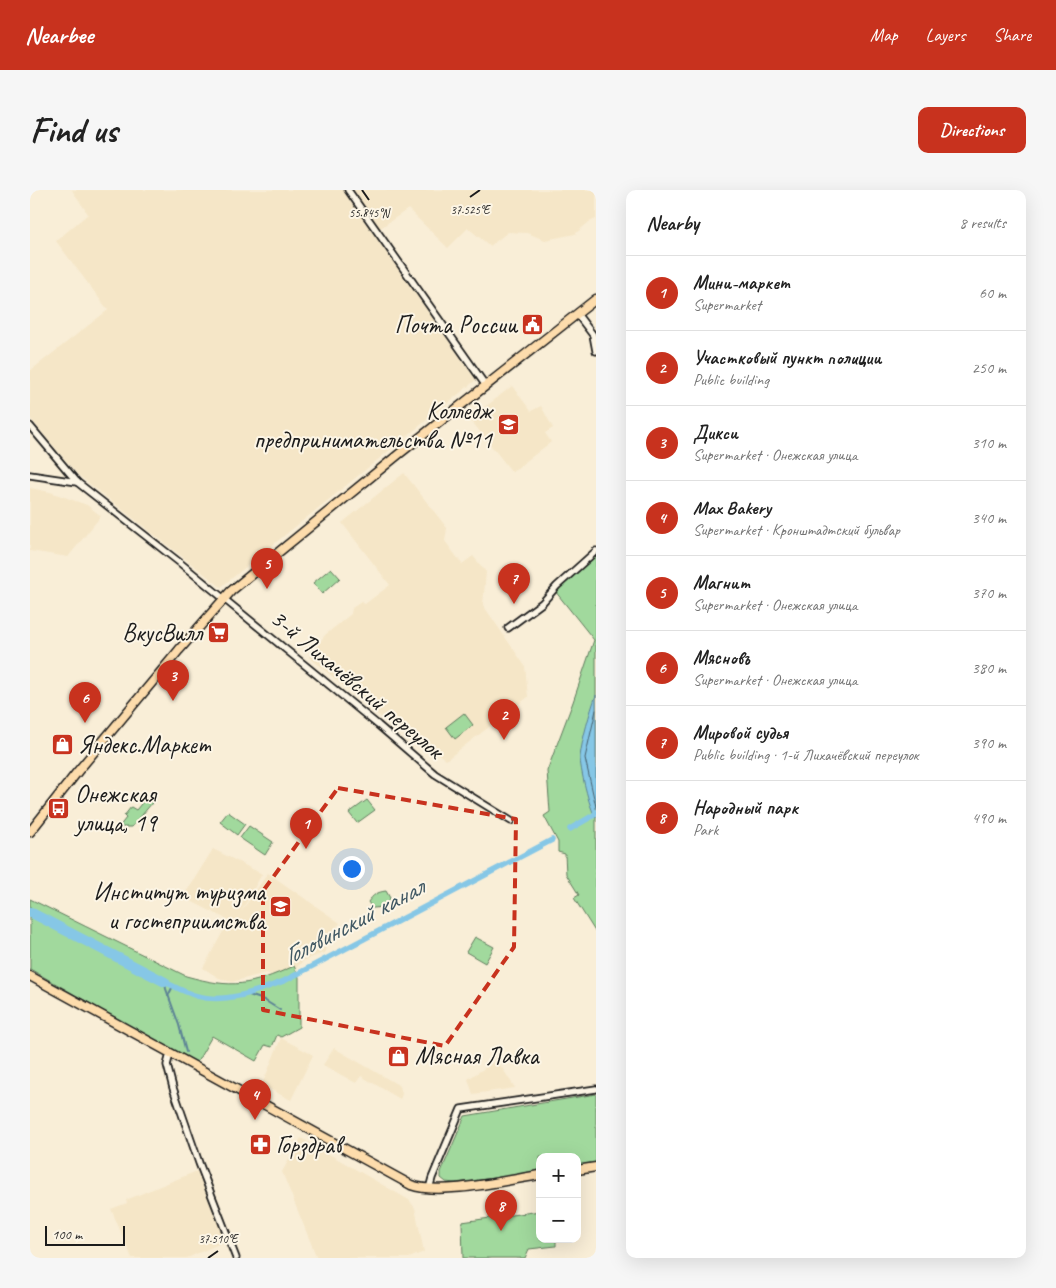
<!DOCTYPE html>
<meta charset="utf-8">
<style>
:root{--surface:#fff;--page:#f6f6f6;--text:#222;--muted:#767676;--line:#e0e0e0;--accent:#c8321e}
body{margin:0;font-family:Caveat,sans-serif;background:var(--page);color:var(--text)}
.controls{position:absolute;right:15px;bottom:15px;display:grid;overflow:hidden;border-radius:10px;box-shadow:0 5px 20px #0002}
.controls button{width:45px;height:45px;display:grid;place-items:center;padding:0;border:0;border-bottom:1px solid var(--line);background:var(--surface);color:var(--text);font:25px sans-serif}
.scale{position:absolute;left:15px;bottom:12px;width:80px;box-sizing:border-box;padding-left:5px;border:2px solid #1c1c1c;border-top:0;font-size:14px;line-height:18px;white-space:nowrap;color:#1c1c1c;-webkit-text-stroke:4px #fcf5e5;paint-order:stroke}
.you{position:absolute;left:321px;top:678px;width:18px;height:18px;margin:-12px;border:4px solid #fff;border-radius:50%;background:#1a73e8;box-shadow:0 0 0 8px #1a73e833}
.badge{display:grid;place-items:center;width:32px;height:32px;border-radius:50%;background:var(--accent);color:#fff;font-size:16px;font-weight:700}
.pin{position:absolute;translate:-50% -41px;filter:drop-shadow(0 1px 2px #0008)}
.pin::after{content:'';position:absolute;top:26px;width:18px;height:15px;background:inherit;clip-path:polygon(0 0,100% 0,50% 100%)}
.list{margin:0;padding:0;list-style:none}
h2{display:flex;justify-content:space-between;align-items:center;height:65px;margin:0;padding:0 20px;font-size:21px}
h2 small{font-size:16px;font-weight:400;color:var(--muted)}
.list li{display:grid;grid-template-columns:32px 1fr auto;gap:15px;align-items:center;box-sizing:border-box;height:75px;padding:0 20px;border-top:1px solid var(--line)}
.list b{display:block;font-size:19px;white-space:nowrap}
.list p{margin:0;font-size:16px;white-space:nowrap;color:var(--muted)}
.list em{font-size:16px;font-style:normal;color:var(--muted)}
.map{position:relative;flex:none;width:566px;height:1068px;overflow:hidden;border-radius:10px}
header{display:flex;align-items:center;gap:30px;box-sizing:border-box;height:70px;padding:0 25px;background:var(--accent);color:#fff}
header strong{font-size:24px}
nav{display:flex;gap:28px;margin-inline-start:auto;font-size:18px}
.intro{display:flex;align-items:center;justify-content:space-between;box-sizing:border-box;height:120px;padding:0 30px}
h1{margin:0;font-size:35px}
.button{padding:12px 22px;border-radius:10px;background:var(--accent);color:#fff;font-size:18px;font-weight:700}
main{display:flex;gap:30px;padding:0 30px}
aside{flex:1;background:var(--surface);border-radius:10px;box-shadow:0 5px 20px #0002}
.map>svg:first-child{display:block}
.built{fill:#f5e6c7}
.green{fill:#a1d99d;stroke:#5e7a5c}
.water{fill:#86c7e6;stroke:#5c8395}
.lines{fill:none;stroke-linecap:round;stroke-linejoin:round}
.shore{stroke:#46606d;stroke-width:1}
.stream{stroke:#5c8395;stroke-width:2}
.canal{stroke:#86c7e6;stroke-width:5.5}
.river{stroke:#86c7e6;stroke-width:10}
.minor-casing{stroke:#1c1c1c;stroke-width:9}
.major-casing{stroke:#1c1c1c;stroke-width:11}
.minor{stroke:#fcf5e5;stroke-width:5.5}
.major{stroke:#fddcac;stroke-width:8}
.marked{fill:none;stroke:#c8321e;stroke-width:4;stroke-dasharray:10 6;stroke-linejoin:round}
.ticks{fill:none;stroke:#1c1c1c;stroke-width:2}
.labels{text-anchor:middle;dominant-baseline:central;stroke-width:4;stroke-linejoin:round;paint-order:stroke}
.poi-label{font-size:25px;fill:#1c1c1c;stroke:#fcf5e5;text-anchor:end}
.street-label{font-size:25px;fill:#1c1c1c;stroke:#fcf5e5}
.water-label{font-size:26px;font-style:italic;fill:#415863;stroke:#fcf5e5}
.ticks-label{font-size:12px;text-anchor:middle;fill:#1c1c1c;stroke:#fcf5e5;stroke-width:4;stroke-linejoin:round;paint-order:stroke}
</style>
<header>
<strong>Nearbee</strong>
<nav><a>Map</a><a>Layers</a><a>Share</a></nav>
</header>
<div class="intro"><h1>Find us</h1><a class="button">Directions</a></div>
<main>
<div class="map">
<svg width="566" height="1068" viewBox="0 0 566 1068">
<rect width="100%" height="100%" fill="#f9eed7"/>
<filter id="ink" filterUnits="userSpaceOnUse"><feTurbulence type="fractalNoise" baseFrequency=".02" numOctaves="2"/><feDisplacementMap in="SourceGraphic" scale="10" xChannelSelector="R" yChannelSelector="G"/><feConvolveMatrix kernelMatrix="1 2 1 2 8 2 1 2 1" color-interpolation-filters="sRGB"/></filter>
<g filter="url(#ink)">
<g class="built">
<polygon points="42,0 313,0 446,190 191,397 48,285 0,228 0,181 78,120 26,51 58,24"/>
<polygon points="322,0 566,0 566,29 559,32 545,44 515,50 497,43 478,42 460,56 438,38 418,58 378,19 349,39"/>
<polygon points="482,196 501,221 511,216 523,238 515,243 521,252 482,282 440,229"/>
<polygon points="374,283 417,338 415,351 432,374 443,366 456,382 453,415 495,476 498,507 416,570 373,535 361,522 353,529 279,467 295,445 321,424 322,418 331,412 335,414 360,395 312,333"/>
<polygon points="0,298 20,302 57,315 71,326 38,367 0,361"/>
<polygon points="183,659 232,684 211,722 238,683 310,733 294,751 296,762 273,771 254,791 236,783 202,792 189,788 173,778 196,736 200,738 204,733 153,707"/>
<polygon points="251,848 283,865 261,910 232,895"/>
<polygon points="304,858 370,896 372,904 370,909 331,886 326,893 293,875"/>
<polygon points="467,870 485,898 443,904 438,889"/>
<polygon points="271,948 379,1010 385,1018 394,1062 379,1068 287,1068 252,982"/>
<polygon points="167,981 196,1051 157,1068 102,1068 81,1019 97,1013 96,1010"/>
</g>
<g class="green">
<polygon points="566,366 566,743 544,708 549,705 536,684 535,664 528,662 528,652 514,626 520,622 517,581 543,512 564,450 525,401"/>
<polygon points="301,378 310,388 292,404 283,393"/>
<polygon points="434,523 443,535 425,549 416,537"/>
<polygon points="116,608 122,613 102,637 89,637 96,628 94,626 101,617 106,620"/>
<polygon points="337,610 345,620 327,633 319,623"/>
<polygon points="198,622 215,634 207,645 190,632"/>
<polygon points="219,636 243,652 235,665 210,648"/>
<path d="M 356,701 L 360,708 C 356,716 351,718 342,718 L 338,712 C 343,705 347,702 356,701 Z"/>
<path d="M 0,709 L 156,786 C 203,799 220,796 264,776 L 269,787 L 269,837 L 251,847 L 247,845 L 242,857 L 235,855 L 226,871 L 182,846 L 166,874 L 0,779 Z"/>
<polygon points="445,747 464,757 455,773 436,762"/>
<polygon points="566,904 566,973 547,976 547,967 510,967 510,982 425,993 416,992 411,988 411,982 435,926"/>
<polygon points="510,1021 510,1049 526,1049 526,1056 499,1059 495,1068 433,1068 432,1032"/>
</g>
<path class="water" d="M 566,505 L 566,628 C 559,618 550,578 550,567 C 552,549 560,522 566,505 Z"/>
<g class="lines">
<polyline class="shore" points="566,520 555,568 566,617"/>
<g class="stream">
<polyline points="135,792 136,799 149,835 156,862"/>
<polyline points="219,805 234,810 250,820"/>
<polyline points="138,806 143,796"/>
</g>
<g class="canal">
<polyline points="540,639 564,625 566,622"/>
<path d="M 135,792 C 145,797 156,803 167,806 C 197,814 227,801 254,791 L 522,650"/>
</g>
<polyline class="river" points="0,722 135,792"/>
<defs>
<g id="minor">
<polyline points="318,0 456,196"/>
<polyline points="547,124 563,145 566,161"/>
<polyline points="0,236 47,292 149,372 348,535 405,584 481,631"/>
<polyline points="0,285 47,292"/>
<polyline points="478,438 512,413 527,396 566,361"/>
<polyline points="140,864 137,875 143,898 169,973 206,1068"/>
<polyline points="399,999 402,988 431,919 566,899"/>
</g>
<g id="major">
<polyline points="0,642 48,581 149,460 201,401 369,264 566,109"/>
<path d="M 0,786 L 381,995 C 410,1006 477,990 510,985"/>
<polyline points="547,980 566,977"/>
</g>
</defs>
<use href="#minor" class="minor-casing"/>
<use href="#major" class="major-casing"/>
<use href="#minor" class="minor"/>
<use href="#major" class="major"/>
</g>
</g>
<path class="marked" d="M 308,598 L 486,629 L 484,757 L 415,856 L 233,820 L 233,701 Z"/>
<path class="ticks" d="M 332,0 L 339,10M 440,7 L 450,0M 178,1068 L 188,1061"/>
<defs>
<symbol id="civic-square" viewBox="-11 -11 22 22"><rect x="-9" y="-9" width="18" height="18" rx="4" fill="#c8321e" stroke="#fcf5e5"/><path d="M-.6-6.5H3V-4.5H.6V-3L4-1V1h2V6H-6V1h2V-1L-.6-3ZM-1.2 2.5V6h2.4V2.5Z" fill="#fff"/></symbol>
<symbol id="university-square" viewBox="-11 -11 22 22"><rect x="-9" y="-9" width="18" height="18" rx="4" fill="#c8321e" stroke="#fcf5e5"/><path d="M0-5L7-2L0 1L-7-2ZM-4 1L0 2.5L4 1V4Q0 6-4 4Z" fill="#fff"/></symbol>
<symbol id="supermarket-square" viewBox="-11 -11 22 22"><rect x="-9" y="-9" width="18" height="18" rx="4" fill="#c8321e" stroke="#fcf5e5"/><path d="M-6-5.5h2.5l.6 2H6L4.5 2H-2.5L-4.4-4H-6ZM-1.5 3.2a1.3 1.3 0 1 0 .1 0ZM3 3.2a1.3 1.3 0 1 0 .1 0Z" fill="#fff"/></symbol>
<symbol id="shop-square" viewBox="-11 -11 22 22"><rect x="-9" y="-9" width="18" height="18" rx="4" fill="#c8321e" stroke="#fcf5e5"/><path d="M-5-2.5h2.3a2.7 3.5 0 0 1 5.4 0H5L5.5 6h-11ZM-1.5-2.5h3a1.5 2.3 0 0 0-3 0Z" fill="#fff"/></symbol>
<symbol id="bus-square" viewBox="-11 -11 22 22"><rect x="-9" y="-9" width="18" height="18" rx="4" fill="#c8321e" stroke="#fcf5e5"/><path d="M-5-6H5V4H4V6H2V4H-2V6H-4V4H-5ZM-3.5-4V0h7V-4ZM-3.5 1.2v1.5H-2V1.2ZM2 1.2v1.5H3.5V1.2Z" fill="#fff"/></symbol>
<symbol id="pharmacy-square" viewBox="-11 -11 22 22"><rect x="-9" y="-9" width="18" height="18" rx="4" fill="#c8321e" stroke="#fcf5e5"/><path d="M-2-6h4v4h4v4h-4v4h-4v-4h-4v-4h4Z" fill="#fff"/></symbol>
</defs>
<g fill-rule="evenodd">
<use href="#civic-square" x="490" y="122" width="25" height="25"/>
<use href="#university-square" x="466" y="222" width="25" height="25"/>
<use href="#supermarket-square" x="176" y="430" width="25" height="25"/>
<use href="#shop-square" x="20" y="542" width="25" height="25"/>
<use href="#bus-square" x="16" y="606" width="25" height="25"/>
<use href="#university-square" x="238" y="704" width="25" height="25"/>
<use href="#shop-square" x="356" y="854" width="25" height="25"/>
<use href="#pharmacy-square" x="218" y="942" width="25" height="25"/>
</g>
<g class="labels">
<g class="poi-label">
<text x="487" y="135">Почта России</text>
<text x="462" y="221">Колледж<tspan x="462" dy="29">предпринимательства №11</tspan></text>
<text x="172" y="443">ВкусВилл</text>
<text x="48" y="555" text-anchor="start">Яндекс.Маркет</text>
<text x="45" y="604" text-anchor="start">Онежская<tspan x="45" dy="29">улица, 19</tspan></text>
<text x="235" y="702">Институт туризма<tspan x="235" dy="29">и гостеприимства</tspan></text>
<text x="385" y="866" text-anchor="start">Мясная Лавка</text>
<text x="246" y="955" text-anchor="start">Горздрав</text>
</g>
<g class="street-label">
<text transform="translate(327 494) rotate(40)">3-й Лихачёвский переулок</text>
</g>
<g class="water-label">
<text transform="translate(323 732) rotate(-28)">Головинский канал</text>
</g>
</g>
<g class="ticks-label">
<text x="440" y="24">37.525°E</text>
<text x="339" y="27">55.845°N</text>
<text x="188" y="1053">37.510°E</text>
</g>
</svg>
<div class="controls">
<button>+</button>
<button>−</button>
</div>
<div class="scale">100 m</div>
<div class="you"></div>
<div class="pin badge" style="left:276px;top:659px">1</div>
<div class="pin badge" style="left:474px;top:550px">2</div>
<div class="pin badge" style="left:143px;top:511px">3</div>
<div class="pin badge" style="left:225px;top:930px">4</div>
<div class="pin badge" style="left:237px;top:399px">5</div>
<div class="pin badge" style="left:55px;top:533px">6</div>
<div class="pin badge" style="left:484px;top:414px">7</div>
<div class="pin badge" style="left:471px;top:1041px">8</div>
</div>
<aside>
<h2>Nearby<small>8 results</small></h2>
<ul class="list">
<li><span class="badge">1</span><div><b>Мини-маркет</b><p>Supermarket</p></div><em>60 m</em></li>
<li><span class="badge">2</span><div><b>Участковый пункт полиции</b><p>Public building</p></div><em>250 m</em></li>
<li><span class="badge">3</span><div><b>Дикси</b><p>Supermarket · Онежская улица</p></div><em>310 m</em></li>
<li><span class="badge">4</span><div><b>Max Bakery</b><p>Supermarket · Кронштадтский бульвар</p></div><em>340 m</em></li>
<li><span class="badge">5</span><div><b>Магнит</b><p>Supermarket · Онежская улица</p></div><em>370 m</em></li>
<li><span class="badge">6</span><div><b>Мясновъ</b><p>Supermarket · Онежская улица</p></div><em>380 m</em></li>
<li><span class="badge">7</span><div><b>Мировой судья</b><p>Public building · 1-й Лихачёвский переулок</p></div><em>390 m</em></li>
<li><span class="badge">8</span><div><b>Народный парк</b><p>Park</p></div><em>490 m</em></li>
</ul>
</aside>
</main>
